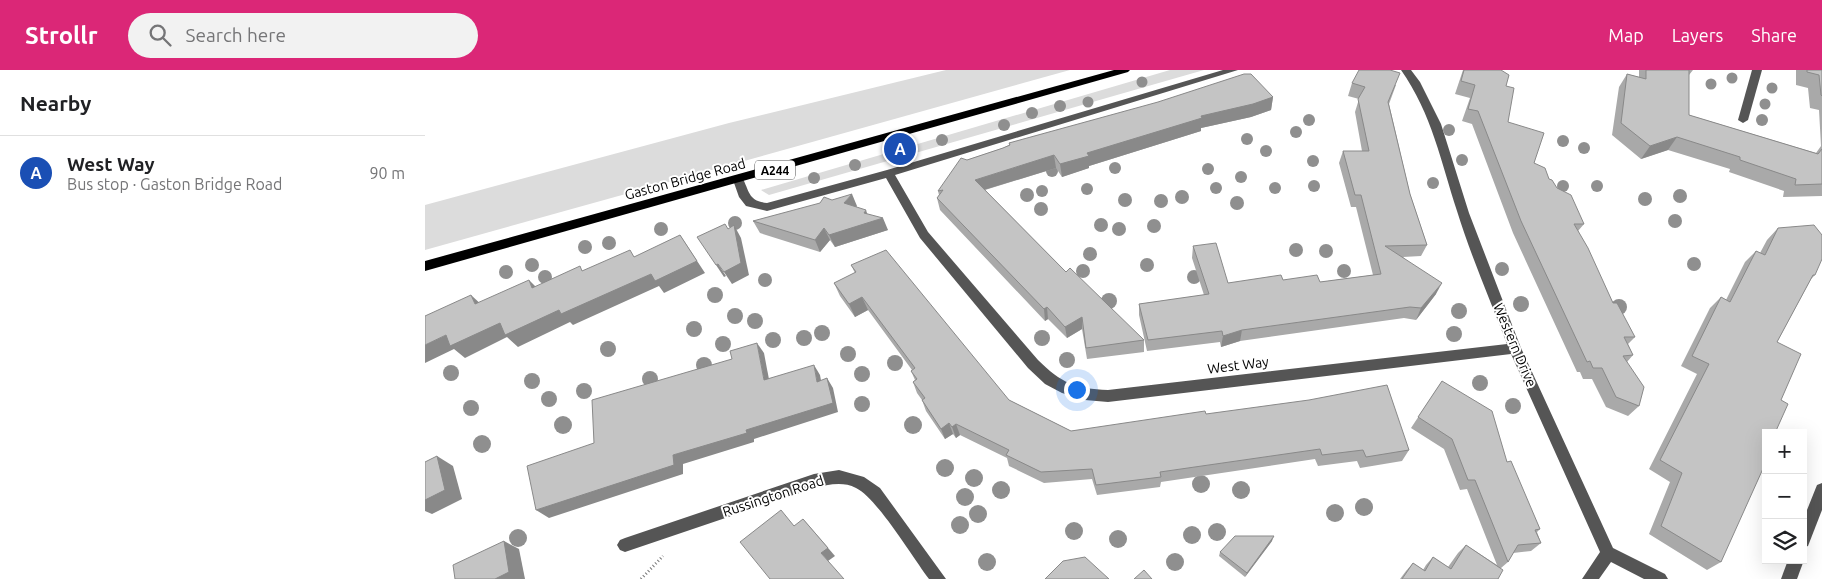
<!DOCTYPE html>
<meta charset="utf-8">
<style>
:root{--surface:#fff;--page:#f2f2f2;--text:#202124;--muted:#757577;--line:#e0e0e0;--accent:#db2777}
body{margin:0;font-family:Ubuntu,sans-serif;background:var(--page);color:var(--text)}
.controls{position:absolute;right:15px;bottom:15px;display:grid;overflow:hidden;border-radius:0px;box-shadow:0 5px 20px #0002}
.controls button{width:45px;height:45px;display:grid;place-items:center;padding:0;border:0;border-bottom:1px solid var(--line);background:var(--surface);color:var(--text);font:25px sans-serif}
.you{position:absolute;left:651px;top:319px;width:18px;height:18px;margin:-12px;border:4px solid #fff;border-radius:50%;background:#1a73e8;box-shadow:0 0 0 8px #1a73e833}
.badge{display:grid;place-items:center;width:32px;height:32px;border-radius:50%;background:var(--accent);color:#fff;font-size:16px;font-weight:700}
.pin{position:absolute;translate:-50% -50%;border:2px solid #fff;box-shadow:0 1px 5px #0006}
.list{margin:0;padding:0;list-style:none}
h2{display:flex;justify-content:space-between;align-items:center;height:65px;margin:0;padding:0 20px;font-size:21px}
h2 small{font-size:16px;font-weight:400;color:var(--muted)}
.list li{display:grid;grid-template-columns:32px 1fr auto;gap:15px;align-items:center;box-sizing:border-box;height:75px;padding:0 20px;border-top:1px solid var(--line)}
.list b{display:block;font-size:19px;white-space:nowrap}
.list p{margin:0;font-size:16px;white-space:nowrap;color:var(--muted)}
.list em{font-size:16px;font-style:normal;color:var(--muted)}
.icon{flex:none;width:28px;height:28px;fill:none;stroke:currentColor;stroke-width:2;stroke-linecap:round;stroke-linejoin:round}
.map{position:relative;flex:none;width:1397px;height:509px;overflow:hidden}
header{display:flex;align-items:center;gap:30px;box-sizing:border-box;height:70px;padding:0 25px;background:var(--accent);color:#fff}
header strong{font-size:24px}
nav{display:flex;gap:28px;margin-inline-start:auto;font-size:18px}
.search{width:350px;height:45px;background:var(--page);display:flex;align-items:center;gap:12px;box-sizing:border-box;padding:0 18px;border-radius:28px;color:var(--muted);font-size:19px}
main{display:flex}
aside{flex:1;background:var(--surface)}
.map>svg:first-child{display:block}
.green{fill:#dcdcdc}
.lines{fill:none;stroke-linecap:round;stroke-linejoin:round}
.path{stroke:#777;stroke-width:3;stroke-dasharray:1 2.5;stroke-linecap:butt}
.minor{fill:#555;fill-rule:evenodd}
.major{fill:#000;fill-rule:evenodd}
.tree{fill:#8f8f8f}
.wall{fill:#a9a9a9}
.shaded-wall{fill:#898989}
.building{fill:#c4c4c4;stroke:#898989}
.labels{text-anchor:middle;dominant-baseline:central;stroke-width:4;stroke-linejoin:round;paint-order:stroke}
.shield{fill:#fff;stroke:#4c4c4c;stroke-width:1}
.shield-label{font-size:12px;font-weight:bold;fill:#000}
.street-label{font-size:14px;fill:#000;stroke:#fff}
</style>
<header>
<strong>Strollr</strong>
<div class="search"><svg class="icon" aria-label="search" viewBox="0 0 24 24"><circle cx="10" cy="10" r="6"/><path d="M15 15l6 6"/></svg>Search here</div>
<nav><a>Map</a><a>Layers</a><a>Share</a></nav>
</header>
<main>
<aside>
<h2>Nearby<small></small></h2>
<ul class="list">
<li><span class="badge" style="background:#1a4fb4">A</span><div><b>West Way</b><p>Bus stop · Gaston Bridge Road</p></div><em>90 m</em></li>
</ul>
</aside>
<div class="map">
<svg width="1397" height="509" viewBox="0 0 1397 509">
<rect width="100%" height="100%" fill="#fff"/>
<g class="green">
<polygon points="521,0 645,0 0,180 0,135 304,53"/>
<polygon points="745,0 779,0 344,125 336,120"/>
</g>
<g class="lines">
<polyline class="path" points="216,509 238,486"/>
<g class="minor">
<path d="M 798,0 L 813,0 L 470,105 L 503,162 L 613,290 C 636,313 651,319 683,320 L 1082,274 C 1065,230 1046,186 1032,141 C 1016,92 1007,44 976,0 L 986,0 L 995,12 L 1016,54 L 1044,143 L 1096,278 L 1188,478 L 1240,504 L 1243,509 L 1219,509 L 1186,492 L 1174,509 L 1157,509 L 1175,482 L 1086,284 L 683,332 L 660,330 L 637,323 L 620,314 L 603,298 L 495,168 L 461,108 L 342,141 L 321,136 L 314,127 L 308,110 L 309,107 L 317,107 C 325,122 323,131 342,133 L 462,100 Z"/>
<polygon points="1327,0 1337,0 1323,50 1318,53 1313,50"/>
<path d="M 414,400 L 439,407 L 455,418 L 521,509 L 504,509 C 488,488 452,428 431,418 C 417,411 403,415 389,418 L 200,482 L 195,480 L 192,475 L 195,470 L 200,468 L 389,404 Z"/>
<polygon points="1397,413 1397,440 1383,476 1378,478 1378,450 1392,415"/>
<polygon points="1378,489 1379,490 1372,509 1356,509 1363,490"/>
</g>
<polygon class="major" points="689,0 705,0 703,2 0,201 0,191"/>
</g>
<g class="tree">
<circle cx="1307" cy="8" r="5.5"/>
<circle cx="717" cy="12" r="5.5"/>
<circle cx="1286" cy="14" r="5.5"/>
<circle cx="1347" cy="18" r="5.5"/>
<circle cx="663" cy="32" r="5.5"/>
<circle cx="1340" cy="34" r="5.5"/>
<circle cx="635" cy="36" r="6"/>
<circle cx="607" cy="43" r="6"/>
<circle cx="884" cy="50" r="6"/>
<circle cx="1337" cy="50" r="6"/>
<circle cx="579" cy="55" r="6"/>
<circle cx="1024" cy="60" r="6"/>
<circle cx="871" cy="62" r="6"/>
<circle cx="822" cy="69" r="6"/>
<circle cx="517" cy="70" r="6"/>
<circle cx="1138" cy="71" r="6"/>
<circle cx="1159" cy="78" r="6"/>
<circle cx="841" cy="81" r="6"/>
<circle cx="481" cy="82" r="6"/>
<circle cx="1037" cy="90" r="6"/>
<circle cx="888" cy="91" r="6"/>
<circle cx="430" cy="95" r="6"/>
<circle cx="690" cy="98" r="6"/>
<circle cx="783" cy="99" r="6"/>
<circle cx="627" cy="101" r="6"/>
<circle cx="816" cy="107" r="6"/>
<circle cx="389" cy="108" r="6"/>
<circle cx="1008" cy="113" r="6"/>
<circle cx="889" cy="116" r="6"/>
<circle cx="1138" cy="116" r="6"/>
<circle cx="1172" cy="116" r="6"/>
<circle cx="791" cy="118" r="6"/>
<circle cx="850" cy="118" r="6"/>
<circle cx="662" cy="119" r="6"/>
<circle cx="617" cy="121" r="6"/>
<circle cx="602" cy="125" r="7"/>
<circle cx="1255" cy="126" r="7"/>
<circle cx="757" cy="127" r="7"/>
<circle cx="1220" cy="129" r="7"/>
<circle cx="700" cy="130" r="7"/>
<circle cx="736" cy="131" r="7"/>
<circle cx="812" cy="133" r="7"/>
<circle cx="616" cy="139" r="7"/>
<circle cx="1250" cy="151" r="7"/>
<circle cx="310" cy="153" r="7"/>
<circle cx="676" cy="155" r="7"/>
<circle cx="729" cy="156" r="7"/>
<circle cx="236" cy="159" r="7"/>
<circle cx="694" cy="159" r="7"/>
<circle cx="184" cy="173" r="7"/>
<circle cx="160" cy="177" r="7"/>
<circle cx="871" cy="180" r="7"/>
<circle cx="901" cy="181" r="7"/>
<circle cx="665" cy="184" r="7"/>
<circle cx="1269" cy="194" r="7"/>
<circle cx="107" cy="195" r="7"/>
<circle cx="722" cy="195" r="7"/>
<circle cx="1077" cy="199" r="7"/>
<circle cx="658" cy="201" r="7"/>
<circle cx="919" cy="201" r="7"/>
<circle cx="81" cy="202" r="7"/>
<circle cx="120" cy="207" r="7"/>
<circle cx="769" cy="207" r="7"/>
<circle cx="340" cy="210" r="7"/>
<circle cx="290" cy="225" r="8"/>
<circle cx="684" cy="231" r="8"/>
<circle cx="1096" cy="234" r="8"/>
<circle cx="1194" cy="237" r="8"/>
<circle cx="1034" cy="241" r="8"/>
<circle cx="310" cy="246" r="8"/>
<circle cx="330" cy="251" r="8"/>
<circle cx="269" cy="259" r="8"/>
<circle cx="397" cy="263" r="8"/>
<circle cx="1029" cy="264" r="8"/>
<circle cx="379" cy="268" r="8"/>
<circle cx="617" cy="268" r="8"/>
<circle cx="348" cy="270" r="8"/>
<circle cx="298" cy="274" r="8"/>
<circle cx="183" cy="279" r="8"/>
<circle cx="423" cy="284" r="8"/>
<circle cx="642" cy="290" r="8"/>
<circle cx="470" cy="293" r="8"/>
<circle cx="279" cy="295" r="8"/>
<circle cx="26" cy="303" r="8"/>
<circle cx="437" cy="304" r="8"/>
<circle cx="225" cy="309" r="8"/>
<circle cx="107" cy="311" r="8"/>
<circle cx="1055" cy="313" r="8"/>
<circle cx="159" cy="321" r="8"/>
<circle cx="124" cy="329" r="8"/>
<circle cx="437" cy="334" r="8"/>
<circle cx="1088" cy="336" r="8"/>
<circle cx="46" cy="338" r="8"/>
<circle cx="138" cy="355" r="9"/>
<circle cx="488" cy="355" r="9"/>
<circle cx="57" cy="374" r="9"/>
<circle cx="520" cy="398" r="9"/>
<circle cx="549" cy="408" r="9"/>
<circle cx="776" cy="414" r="9"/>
<circle cx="576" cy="420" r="9"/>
<circle cx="816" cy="420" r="9"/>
<circle cx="540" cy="427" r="9"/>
<circle cx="939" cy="437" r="9"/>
<circle cx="910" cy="443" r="9"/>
<circle cx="553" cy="444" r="9"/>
<circle cx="535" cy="455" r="9"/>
<circle cx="649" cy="461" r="9"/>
<circle cx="792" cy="462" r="9"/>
<circle cx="767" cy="465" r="9"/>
<circle cx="93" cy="468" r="9"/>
<circle cx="693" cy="469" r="9"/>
<circle cx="562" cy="492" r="9"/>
<circle cx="750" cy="492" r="9"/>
</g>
<g class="wall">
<polygon points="1038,0 1076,0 1081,16 1083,52 1109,93 1132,118 1159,154 1153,161 1188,233 1210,267 1203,274 1208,285 1202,292 1214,336 1203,346 1181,337 1167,309 1158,309 1155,302 1152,302 1088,163 1047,54 1037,51 1045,28 1030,24"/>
<polygon points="1214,0 1268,0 1264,5 1264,45 1391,83 1396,76 1394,40 1385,38 1383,18 1371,15 1371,0 1397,0 1397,126 1358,127 1359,121 1304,102 1305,99 1243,80 1216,89 1187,65 1194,17 1202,4 1214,7"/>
<polygon points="927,13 971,15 964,34 985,124 1002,175 996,186 978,187 1011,224 991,250 979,248 815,271 796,277 795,272 722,281 714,245 714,234 779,225 767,188 768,176 803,213 858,210 895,212 948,205 931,137 926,137 914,93 918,81 937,81 930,42 934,29 923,26"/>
<polygon points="848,27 846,40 826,47 776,58 776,61 664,96 664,98 637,107 631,98 560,120 641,202 719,270 719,282 662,289 657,259 642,268 623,249 620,251 515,140 512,128 514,125 513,121 542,90 578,78 584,75 584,73"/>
<polygon points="432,136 431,137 442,144 463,160 410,177 405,170 395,182 335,163 328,151"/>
<polygon points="1353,158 1390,205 1386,209 1352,272 1341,363 1296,492 1282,500 1224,464 1245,412 1224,399 1272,304 1256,296 1285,238 1296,227 1301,230 1320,192 1331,181 1335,183 1342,170"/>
<polygon points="426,195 584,330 646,361 781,344 984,380 977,391 935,398 932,391 893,396 890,389 736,412 735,417 672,425 667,409 619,413 584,396 582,388 535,365 531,368 528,364 520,369 501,341 497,330 492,323 488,312 490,310 486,301 487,300 443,240 430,247 415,226 409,213 430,203"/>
<polygon points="1017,311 1082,392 1115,459 1112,462 1116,473 1106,481 1088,483 1083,492 1076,498 1073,509 975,509 981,501 988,493 998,500 1001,495 1008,487 1023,497 1033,483 1041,475 1072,495 1042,419 1035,420 1019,379 986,358"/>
<polygon points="847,471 820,507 794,486 795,482"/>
</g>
<g class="shaded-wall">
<polygon points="848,27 846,40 826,47 776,58 776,61 664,96 664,98 637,107 635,94 662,83 776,46"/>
<polygon points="1252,67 1243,80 1216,89 1225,76"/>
<polygon points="629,85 631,98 552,122 550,110"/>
<polygon points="427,124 432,136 424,145 419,133"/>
<polygon points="441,140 445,152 458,148 463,160 410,177 404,165 439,143"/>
<polygon points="309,155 316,168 324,205 307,214 299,202"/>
<polygon points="399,158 405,170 395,182 390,170"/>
<polygon points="255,165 280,203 239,223 234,216 148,255 145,252 93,277 82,267 40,288 29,279 0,293 0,275 21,265 134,240 226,204"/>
<polygon points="293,194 301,206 299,207 291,195"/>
<polygon points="104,210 116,222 107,218"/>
<polygon points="1017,213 1011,224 991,250 996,238"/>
<polygon points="46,225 59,237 50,234"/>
<polygon points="437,227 443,240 430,247 424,234"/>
<polygon points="622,237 623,249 620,251 619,239"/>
<polygon points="657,247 657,259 642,268 640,257"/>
<polygon points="817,260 815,271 796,277 798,266"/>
<polygon points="332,273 339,283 346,320 339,310"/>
<polygon points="389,295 395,305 398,321 392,312"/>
<polygon points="402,308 408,318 413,342 329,369 329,372 258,394 258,404 124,448 111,440 248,385 321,360"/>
<polygon points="524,353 528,364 520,369 516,359"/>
<polygon points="531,354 535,365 531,368 527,357"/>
<polygon points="12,386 28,396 37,429 7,444 0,441 0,430"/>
<polygon points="378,449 410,486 403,491 396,483"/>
<polygon points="849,466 847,471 820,507 822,503"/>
<polygon points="79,471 94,479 100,509 70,509"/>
</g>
<g class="building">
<polygon points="934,0 965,0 975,3 963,32 985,124 1002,175 960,176 1017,213 996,238 985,237 817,260 798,266 797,261 723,270 714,234 784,224 768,176 791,173 803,213 856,205 858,210 892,205 895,212 956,204 936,125 930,125 918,81 944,81 933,29 940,17 927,13"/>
<polygon points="1039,0 1076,0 1084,5 1081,16 1089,18 1083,52 1119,63 1109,93 1120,98 1124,109 1127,110 1132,118 1146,125 1159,154 1149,154 1163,178 1188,233 1192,233 1210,267 1199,267 1208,285 1198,286 1219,317 1214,336 1191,327 1177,298 1168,298 1165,291 1162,292 1096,151 1053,41 1043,39 1050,15 1036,11"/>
<polygon points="1221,0 1264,0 1264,45 1393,84 1397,79 1397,114 1370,115 1371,109 1315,90 1315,87 1252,67 1225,76 1196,53 1202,4 1221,9"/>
<polygon points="1382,0 1397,0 1397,26 1396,25 1394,5 1382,2"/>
<polygon points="819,4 826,4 848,27 828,34 776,46 777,48 662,83 664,86 635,94 629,85 550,110 641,202 645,198 719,270 661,278 657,247 640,257 622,237 619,239 512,128 518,120 513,121 536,88 542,90 578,78 585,75 584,73 733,32"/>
<polygon points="427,124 419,133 441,140 439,143 458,148 404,165 399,158 390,170 328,151 395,133 399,127 407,130"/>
<polygon points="300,154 303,159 309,155 316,193 299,202 293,194 291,195 272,167"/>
<polygon points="1389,155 1397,165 1397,189 1390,205 1388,205 1352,272 1376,284 1356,330 1363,334 1350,363 1341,363 1341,392 1296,492 1236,456 1257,403 1235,390 1284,294 1267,286 1296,227 1305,232 1331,181 1340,185 1353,158"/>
<polygon points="255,165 272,191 230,211 226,204 136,244 134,240 80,265 75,253 25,276 21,265 0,275 0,246 46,225 50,234 104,210 107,218 155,196 157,201 205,180 209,187"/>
<polygon points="461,180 584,330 646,361 780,341 781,344 884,330 962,315 984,380 941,387 938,380 897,385 895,379 735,402 736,407 671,415 667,399 616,402 581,385 584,380 531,354 527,357 524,353 516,359 497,330 500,328 488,312 492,309 486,301 490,298 437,227 424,234 409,213 431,202 426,195"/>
<polygon points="332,273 339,310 389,295 392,312 402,308 408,333 321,360 322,363 248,385 249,395 111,440 102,396 169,373 167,330 307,289 305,281"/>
<polygon points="1017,311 1067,341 1082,392 1086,391 1115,459 1110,460 1116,473 1093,475 1083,492 1050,410 1043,410 1027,369 993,347"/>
<polygon points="12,386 20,420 0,430 0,392"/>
<polygon points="356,440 369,456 378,449 403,478 396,483 419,509 345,509 315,472"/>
<polygon points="810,466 849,466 822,503 795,482"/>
<polygon points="79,471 84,502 70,509 30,509 28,495"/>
<polygon points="1041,475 1078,500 1073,509 977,509 988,493 1000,501 1008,487 1026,499"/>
<polygon points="660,487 684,509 620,509 638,491"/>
<polygon points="719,500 727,509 709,509"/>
</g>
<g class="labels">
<rect class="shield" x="330" y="90.5" width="40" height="19" rx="4"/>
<g class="shield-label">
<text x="350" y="100">A244</text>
</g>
<g class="street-label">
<text transform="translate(260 109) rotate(-15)">Gaston Bridge Road</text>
<text transform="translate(1090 275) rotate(67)">Western Drive</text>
<text transform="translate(813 295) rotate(-7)">West Way</text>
<text transform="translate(348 426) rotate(-18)">Russington Road</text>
</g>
</g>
</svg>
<div class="controls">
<button>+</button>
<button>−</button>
<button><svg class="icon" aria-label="layers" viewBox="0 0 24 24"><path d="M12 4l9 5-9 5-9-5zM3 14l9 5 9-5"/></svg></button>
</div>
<div class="you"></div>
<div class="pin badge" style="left:475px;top:79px;background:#1a4fb4">A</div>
</div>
</main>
